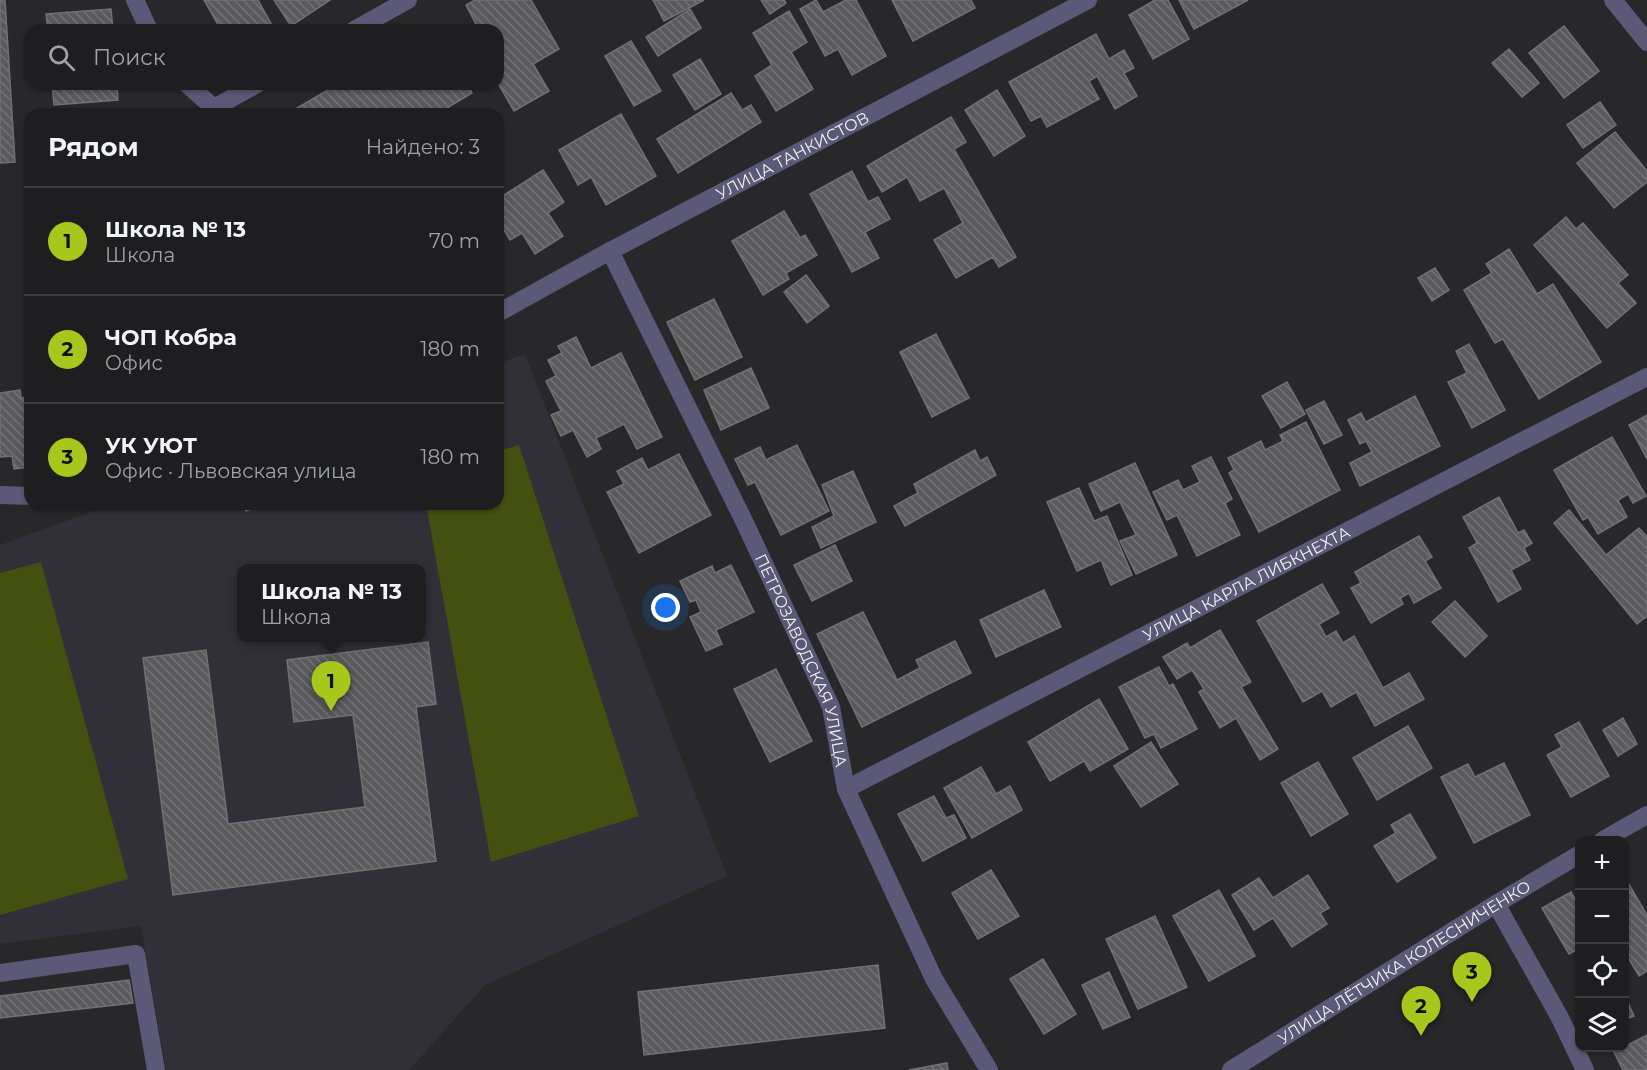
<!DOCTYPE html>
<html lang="ru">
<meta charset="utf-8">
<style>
:root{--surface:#1e1e20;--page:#2b2b2d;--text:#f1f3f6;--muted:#a1a2a5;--line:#3c3c3e;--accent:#a8c71c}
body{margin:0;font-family:Montserrat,sans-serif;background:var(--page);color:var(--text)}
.controls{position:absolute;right:18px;bottom:18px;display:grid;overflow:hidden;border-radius:12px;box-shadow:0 2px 4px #0004}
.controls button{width:54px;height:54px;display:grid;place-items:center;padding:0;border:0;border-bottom:2px solid var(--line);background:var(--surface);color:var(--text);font:30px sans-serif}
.you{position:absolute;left:666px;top:608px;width:21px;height:21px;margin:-15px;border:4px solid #fff;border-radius:50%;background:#1a73e8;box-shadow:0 0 0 9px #1a73e833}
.badge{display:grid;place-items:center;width:39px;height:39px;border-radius:50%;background:var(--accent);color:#111;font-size:20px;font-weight:700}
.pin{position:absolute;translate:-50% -50px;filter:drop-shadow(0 2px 3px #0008)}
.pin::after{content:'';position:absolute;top:32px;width:21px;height:18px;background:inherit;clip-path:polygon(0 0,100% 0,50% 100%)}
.popup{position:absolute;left:237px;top:564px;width:189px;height:78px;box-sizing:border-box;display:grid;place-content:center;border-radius:12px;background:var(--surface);filter:drop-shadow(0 2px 4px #0005);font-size:20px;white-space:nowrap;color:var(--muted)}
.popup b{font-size:22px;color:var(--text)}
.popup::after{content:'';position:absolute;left:50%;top:100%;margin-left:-12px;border:12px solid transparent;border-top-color:var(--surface)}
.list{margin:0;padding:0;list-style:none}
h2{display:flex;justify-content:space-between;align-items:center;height:78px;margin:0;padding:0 24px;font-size:26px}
h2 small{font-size:20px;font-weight:400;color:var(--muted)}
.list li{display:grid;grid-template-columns:39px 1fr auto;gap:18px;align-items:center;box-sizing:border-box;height:108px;padding:0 24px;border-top:2px solid var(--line)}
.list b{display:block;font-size:22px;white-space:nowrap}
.list p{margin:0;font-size:20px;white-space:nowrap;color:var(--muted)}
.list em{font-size:20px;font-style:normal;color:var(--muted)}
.icon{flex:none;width:33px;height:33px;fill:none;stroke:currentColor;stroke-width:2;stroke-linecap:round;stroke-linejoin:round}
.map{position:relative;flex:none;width:1647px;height:1070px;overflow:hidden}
.search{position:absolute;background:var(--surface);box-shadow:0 2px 4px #0004;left:24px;top:24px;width:480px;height:66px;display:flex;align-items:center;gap:15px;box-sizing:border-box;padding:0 21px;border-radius:18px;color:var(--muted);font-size:22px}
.panel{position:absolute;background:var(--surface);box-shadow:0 2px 4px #0004;left:24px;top:108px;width:480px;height:402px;border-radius:18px}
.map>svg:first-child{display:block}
.built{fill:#313038;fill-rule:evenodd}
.green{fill:#435010}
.building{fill:url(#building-back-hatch);stroke:#717174;stroke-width:1.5}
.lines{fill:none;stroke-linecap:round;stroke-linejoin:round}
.minor{stroke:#5c5877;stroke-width:18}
.labels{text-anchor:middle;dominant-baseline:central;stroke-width:4.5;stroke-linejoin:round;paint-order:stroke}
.street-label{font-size:16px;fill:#f2f2f3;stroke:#111112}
</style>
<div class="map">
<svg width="1647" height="1070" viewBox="0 0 1647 1070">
<defs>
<pattern id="building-back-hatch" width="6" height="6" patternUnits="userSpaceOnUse" patternTransform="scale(1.5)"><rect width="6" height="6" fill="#5a595c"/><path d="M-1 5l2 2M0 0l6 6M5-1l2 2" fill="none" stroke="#727174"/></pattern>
</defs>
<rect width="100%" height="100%" fill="#28282a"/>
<path class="built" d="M 525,354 L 727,876 L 485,985 L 409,1070 L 166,1070 L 141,926 L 0,944 L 0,545 L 113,504 L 498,504 L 498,364 ZM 241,568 L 421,568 L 421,638 L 241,638 Z"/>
<g class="green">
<polygon points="519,445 639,816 491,862 426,504 498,504 498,451"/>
<polygon points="41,562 128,879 0,915 0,573"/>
</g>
<g class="building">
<polygon points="0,0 5,0 15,162 0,163"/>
<polygon points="204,0 258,0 274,29 221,30"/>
<polygon points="274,0 330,0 291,26"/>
<polygon points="475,0 531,0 559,49 533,64 549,91 514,111 498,83 498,30 474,30 478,28 466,5"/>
<polygon points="653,0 704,0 664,21"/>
<polygon points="761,0 784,0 786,3 770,14"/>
<polygon points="816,0 823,12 846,0 856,0 886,56 852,75 838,49 825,56 800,9"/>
<polygon points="892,0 971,0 975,8 913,41"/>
<polygon points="1155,0 1168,0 1189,39 1153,59 1129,15"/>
<polygon points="1179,0 1248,0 1194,29"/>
<polygon points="111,9 113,30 48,30 46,14"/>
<polygon points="690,9 701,28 658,56 646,37"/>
<polygon points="789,11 807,42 791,52 813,89 776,111 755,76 772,65 753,33"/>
<polygon points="1564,26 1599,71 1564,98 1529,53"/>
<polygon points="1096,34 1109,59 1124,50 1134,68 1124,73 1137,96 1115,109 1097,76 1089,81 1099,99 1047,127 1041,116 1031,121 1009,82"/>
<polygon points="631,41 661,91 634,106 605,56"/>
<polygon points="1509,49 1539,83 1522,97 1492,63"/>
<polygon points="700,59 721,94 695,110 673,75"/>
<polygon points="52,84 117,84 118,100 54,105"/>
<polygon points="338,84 467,84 472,93 437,114 287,114"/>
<polygon points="997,90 1025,136 994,156 965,110"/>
<polygon points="731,93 742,110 751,105 761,122 678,173 657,139"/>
<polygon points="1600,102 1616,125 1583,148 1567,125"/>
<polygon points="621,114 656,176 606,205 591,177 578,185 559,150"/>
<polygon points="951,117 966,142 954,149 1016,257 999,267 993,257 956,278 934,240 963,223 944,188 920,201 907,177 882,192 867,166"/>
<polygon points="1615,132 1647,171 1647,182 1614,208 1577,163"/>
<polygon points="543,170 564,202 548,213 563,236 535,254 522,233 510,240 498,220 498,199"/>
<polygon points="852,171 868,202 878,197 890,219 865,232 879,258 852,272 810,194"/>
<polygon points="784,211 800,238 805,235 817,255 786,273 789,279 763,295 732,241"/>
<polygon points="1566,217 1576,229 1583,223 1628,275 1618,283 1636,303 1607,328 1534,245"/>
<polygon points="1509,249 1537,294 1553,284 1601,362 1539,399 1503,339 1495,343 1464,290 1492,273 1486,264"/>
<polygon points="1435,268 1449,290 1432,301 1418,278"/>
<polygon points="806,275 829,306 807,323 784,292"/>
<polygon points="714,299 742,357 695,380 667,322"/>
<polygon points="936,334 969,398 932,417 900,352"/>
<polygon points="576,337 591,368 621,353 662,437 637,449 624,424 596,438 601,449 587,457 573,430 561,436 551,415 561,411 546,381 556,376 548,360 562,353 558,346"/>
<polygon points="1469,344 1505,410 1472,428 1448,382 1467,373 1456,351"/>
<polygon points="751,368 769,408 721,430 704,390"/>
<polygon points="1287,382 1305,414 1281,428 1262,396"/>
<polygon points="20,390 21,398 30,397 30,467 14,469 12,456 0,457 0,393"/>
<polygon points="1415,396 1440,446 1360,486 1350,463 1372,452 1366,441 1360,444 1348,420 1361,413 1366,422"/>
<polygon points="1324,401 1342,435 1324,444 1306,410"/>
<polygon points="1647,415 1647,459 1629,425"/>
<polygon points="1306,422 1340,490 1259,532 1229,473 1234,470 1228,458 1261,441 1265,450 1283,441 1280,435"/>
<polygon points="1612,437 1646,496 1633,503 1628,494 1618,500 1627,517 1598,534 1588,517 1583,520 1554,470"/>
<polygon points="797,445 829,511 781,535 755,482 748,485 735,459 760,447 766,460"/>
<polygon points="975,450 980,461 987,457 996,475 905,526 894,506 918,493 914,484"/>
<polygon points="679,454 711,515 639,553 607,492 624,484 617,471 642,458 648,470"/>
<polygon points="1211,457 1232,499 1225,503 1240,535 1197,556 1177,515 1167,520 1153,492 1178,480 1183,490 1200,482 1192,466"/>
<polygon points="1135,463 1177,555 1136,574 1120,541 1136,535 1120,502 1101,511 1089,484"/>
<polygon points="853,471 876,522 821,548 812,527 834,516 822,485"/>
<polygon points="1079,488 1094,521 1107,516 1132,575 1111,585 1101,560 1077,571 1047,502"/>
<polygon points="1499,497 1518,533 1524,530 1532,543 1524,548 1530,560 1511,570 1521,589 1498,602 1469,548 1477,543 1463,517"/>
<polygon points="244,504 265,504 246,511"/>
<polygon points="1569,510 1606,555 1639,528 1647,537 1647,616 1637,624 1554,523"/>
<polygon points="1419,536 1432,557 1425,561 1441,588 1414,603 1409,593 1400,598 1403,604 1371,623 1351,588 1361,583 1355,572"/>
<polygon points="835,545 852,581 812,601 794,565"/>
<polygon points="731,565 754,612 716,630 722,644 706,651 690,617 701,612 696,600 690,602 680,581 712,566 715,573"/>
<polygon points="1322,584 1339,613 1319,624 1326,637 1336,631 1343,643 1354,636 1383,688 1409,673 1424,699 1375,726 1356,692 1331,707 1322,691 1303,702 1257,621"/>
<polygon points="1044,590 1061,627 996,657 980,620"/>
<polygon points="1455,601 1487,636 1465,657 1432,622"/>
<polygon points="863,612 897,680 920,668 916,660 955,641 971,673 862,727 817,634"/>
<polygon points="1220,630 1251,682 1241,687 1278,749 1260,760 1236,718 1220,728 1199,692 1204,689 1192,670 1177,679 1163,657 1187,643 1190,648"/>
<polygon points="428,642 436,704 416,707 436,861 173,895 143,658 206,650 228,824 365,807 353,715 294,722 287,660"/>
<polygon points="1159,667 1169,686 1173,684 1197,729 1161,748 1154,734 1145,738 1119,687"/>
<polygon points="776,669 812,741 770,762 734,689"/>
<polygon points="1099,699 1128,749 1090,771 1084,761 1050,781 1028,742"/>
<polygon points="1623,718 1637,744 1618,756 1603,730"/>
<polygon points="1579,722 1609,776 1571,797 1547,755 1562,747 1555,735"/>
<polygon points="1408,726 1432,768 1377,800 1353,758"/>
<polygon points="1151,742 1178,784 1141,807 1114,766"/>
<polygon points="1318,762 1348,814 1311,836 1281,783"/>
<polygon points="1504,763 1530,815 1474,843 1441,777 1468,764 1475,777"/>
<polygon points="981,767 996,794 1010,786 1022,810 972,838 944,788"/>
<polygon points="934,796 946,818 954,815 966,838 923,861 898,814"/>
<polygon points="1410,814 1436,858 1397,882 1374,846 1396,833 1391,825"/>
<polygon points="991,870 1019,916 978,939 952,893"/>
<polygon points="1308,875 1329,908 1320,913 1327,924 1292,947 1273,918 1254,930 1232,895 1259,878 1273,898"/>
<polygon points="1624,876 1647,915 1647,971 1639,976 1624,951"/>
<polygon points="1219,890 1255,956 1209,981 1173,916"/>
<polygon points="1571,892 1580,907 1580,948 1569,954 1542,908"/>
<polygon points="1155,916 1187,987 1138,1009 1106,939"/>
<polygon points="1043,959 1076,1014 1044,1034 1010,979"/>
<polygon points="878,965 885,1028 644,1055 638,992"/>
<polygon points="1109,972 1130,1017 1103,1029 1082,985"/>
<polygon points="129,980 133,1003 0,1018 0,996"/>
<polygon points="1624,994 1634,1016 1624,1020"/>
<polygon points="1647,1035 1647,1070 1623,1070 1614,1052"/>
<polygon points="947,1063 948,1070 909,1070"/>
</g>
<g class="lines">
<g class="minor">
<polyline points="135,0 149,30"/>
<polyline points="1613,0 1647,42"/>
<polyline points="354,30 408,0"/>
<polyline points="187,84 214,108 218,114"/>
<polyline points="214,108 257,84"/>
<path id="s1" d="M 610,251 L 744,521 L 831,707 L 846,789 L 934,979 L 989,1070"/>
<path id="s2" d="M 498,313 L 610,251 L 1088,0"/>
<polyline points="0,495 30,496"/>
<path id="s3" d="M 846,789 L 1647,377"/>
<polyline points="1603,840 1647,815"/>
<polyline points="1496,904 1559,1016 1585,1070"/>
<polyline points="0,973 136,954 156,1070"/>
<path id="s4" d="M 1231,1070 L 1496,904 L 1580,854"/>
</g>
</g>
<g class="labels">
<g class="street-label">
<text stroke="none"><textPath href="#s2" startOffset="334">УЛИЦА ТАНКИСТОВ</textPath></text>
<text stroke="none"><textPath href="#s3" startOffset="450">УЛИЦА КАРЛА ЛИБКНЕХТА</textPath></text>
<text stroke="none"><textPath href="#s1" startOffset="453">ПЕТРОЗАВОДСКАЯ УЛИЦА</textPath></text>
<text stroke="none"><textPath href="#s4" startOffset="204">УЛИЦА ЛЁТЧИКА КОЛЕСНИЧЕНКО</textPath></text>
</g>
</g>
</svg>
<div class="controls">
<button>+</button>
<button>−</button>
<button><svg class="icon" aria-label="locate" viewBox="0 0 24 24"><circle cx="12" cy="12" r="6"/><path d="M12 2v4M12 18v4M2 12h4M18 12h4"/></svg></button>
<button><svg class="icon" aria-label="layers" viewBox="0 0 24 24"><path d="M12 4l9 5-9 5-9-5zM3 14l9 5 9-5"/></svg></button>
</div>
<div class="you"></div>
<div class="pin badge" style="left:331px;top:711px">1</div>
<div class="popup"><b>Школа № 13</b>Школа</div>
<div class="pin badge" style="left:1421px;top:1036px">2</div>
<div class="pin badge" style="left:1472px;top:1002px">3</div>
<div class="search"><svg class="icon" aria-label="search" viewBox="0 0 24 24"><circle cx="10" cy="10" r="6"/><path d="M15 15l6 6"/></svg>Поиск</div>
<section class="panel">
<h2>Рядом<small>Найдено: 3</small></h2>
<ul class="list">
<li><span class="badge">1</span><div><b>Школа № 13</b><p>Школа</p></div><em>70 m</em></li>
<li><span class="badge">2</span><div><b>ЧОП Кобра</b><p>Офис</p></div><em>180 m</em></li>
<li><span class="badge">3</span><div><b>УК УЮТ</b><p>Офис · Львовская улица</p></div><em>180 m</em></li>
</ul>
</section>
</div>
